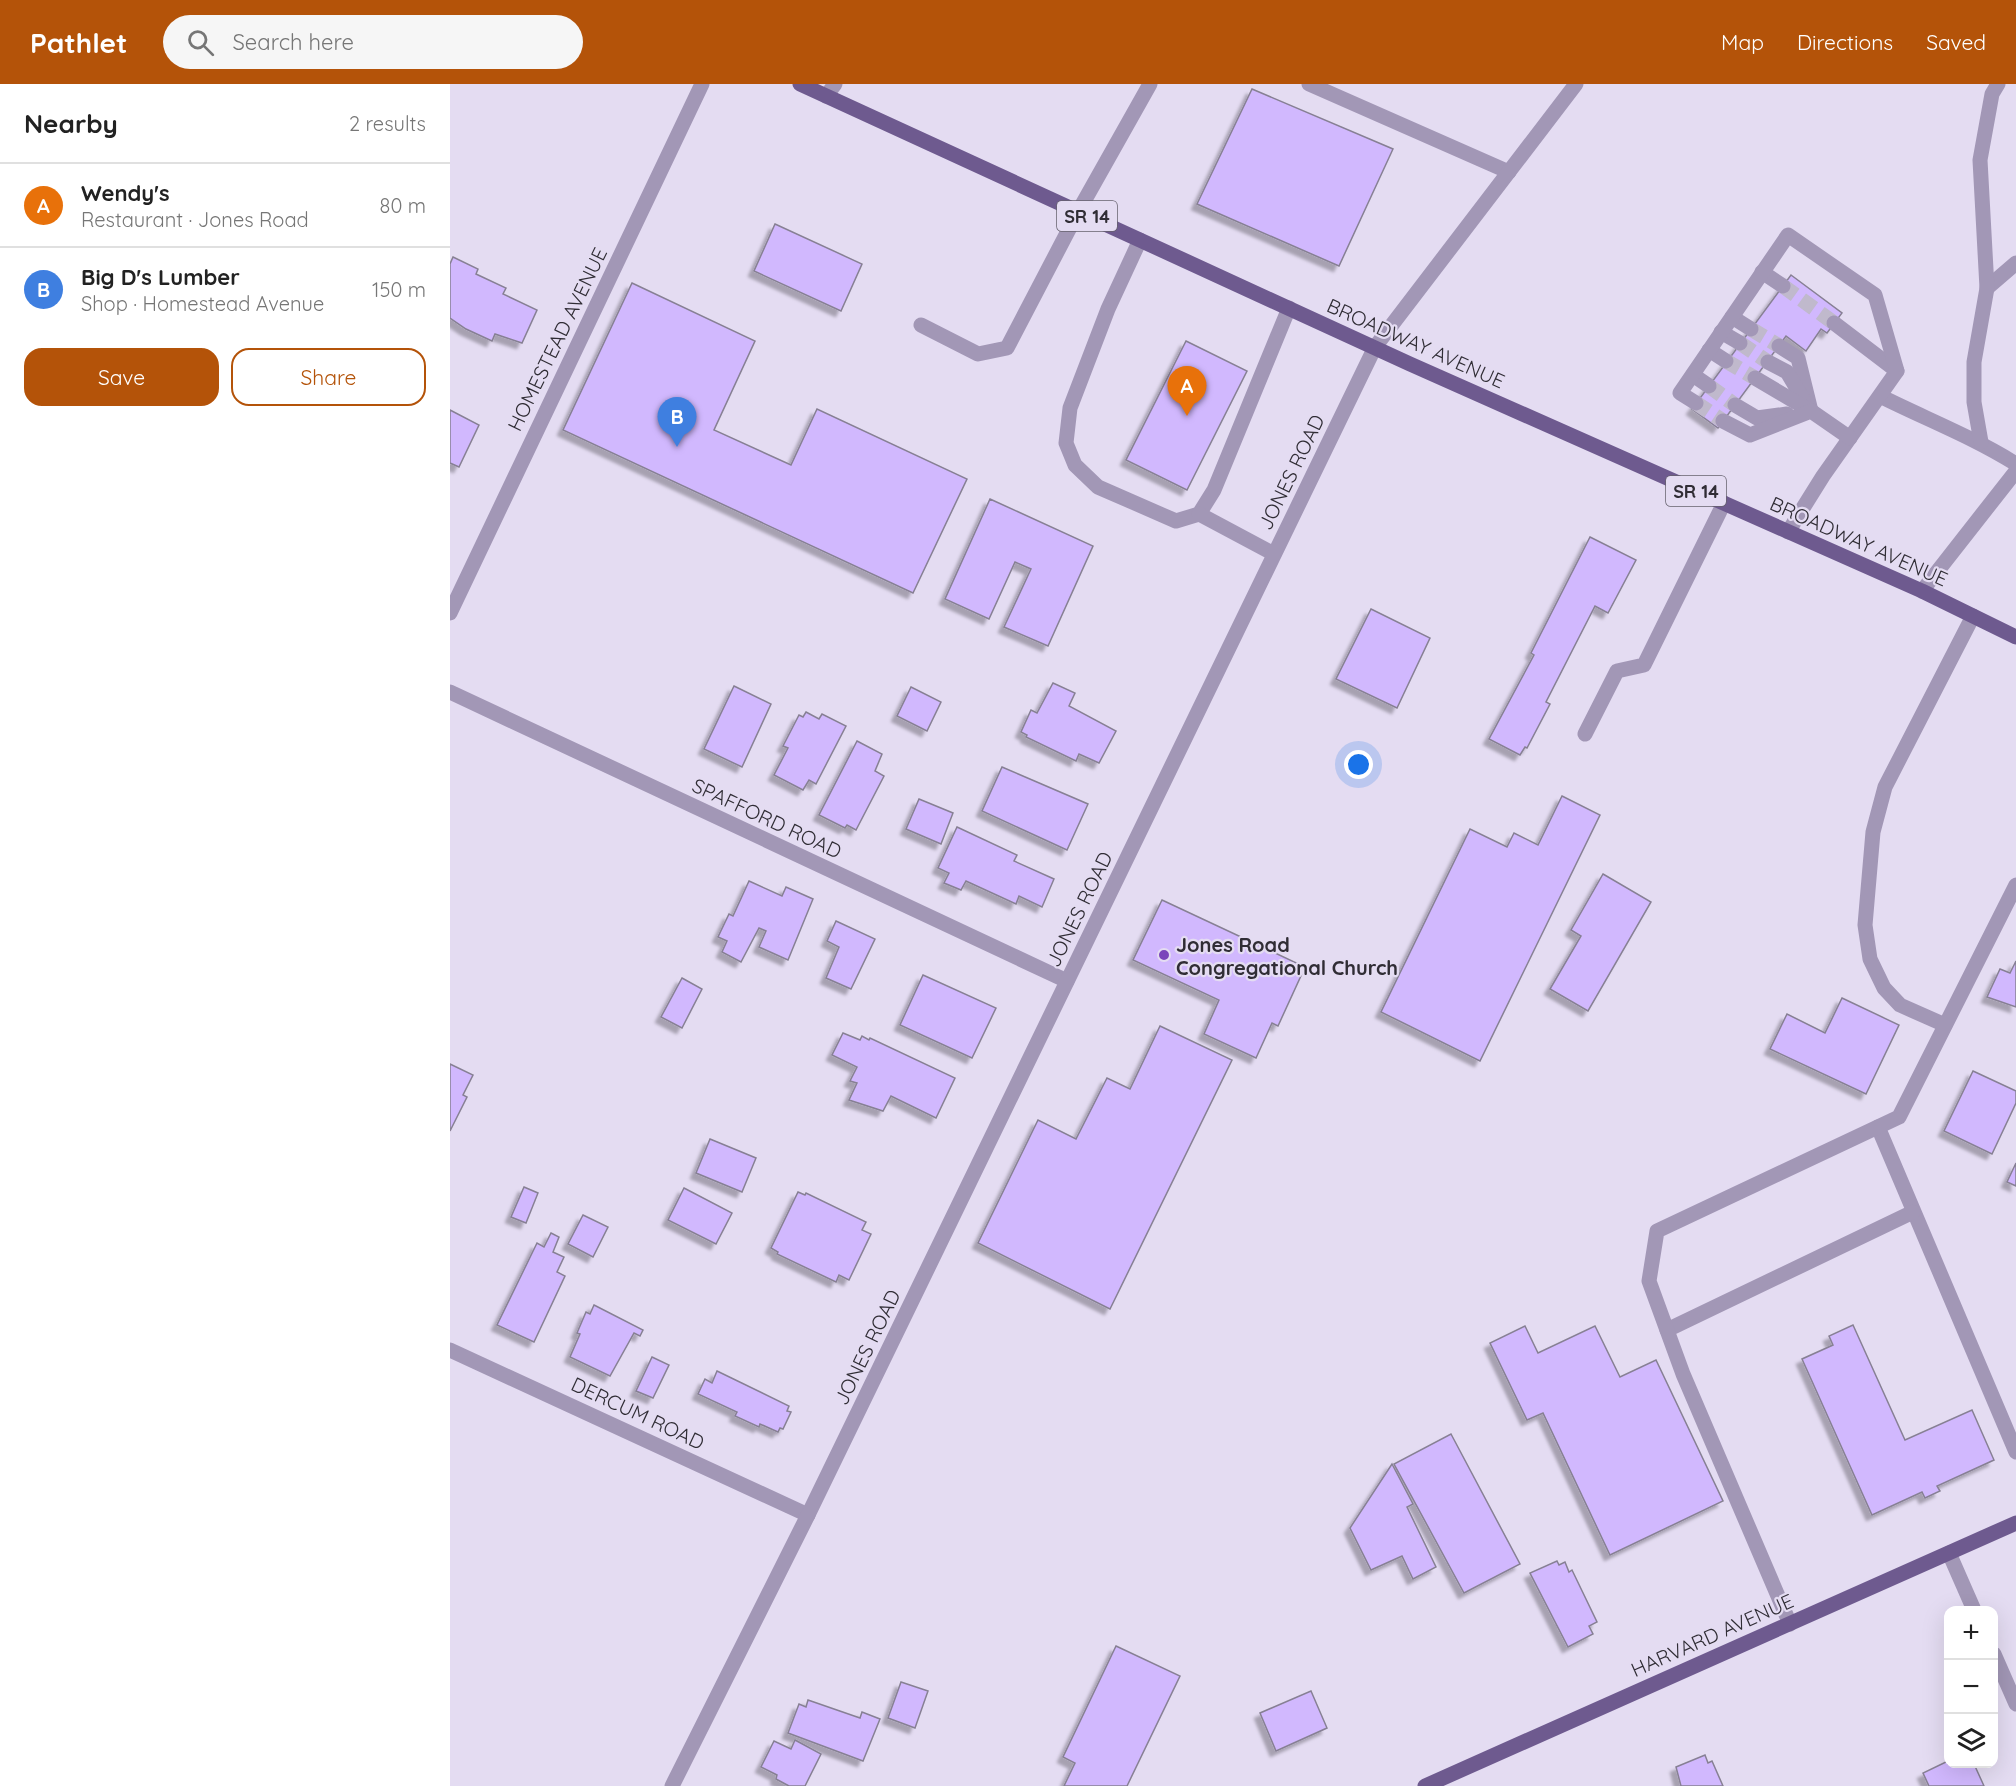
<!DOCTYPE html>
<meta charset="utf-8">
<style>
:root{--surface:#fff;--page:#f6f6f6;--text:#222;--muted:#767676;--line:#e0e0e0;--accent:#b45309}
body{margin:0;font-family:Quicksand,sans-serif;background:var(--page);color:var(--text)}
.controls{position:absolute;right:18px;bottom:18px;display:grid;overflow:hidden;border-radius:12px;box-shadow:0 6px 24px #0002}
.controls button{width:54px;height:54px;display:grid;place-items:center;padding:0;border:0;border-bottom:2px solid var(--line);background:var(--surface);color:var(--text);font:30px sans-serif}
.you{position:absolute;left:909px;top:681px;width:21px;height:21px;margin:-15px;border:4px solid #fff;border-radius:50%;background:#1a73e8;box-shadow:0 0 0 9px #1a73e833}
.badge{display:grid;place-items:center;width:39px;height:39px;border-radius:50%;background:var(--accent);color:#fff;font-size:20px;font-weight:700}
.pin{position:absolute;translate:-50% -50px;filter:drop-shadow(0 2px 3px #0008)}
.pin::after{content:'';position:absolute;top:32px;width:21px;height:18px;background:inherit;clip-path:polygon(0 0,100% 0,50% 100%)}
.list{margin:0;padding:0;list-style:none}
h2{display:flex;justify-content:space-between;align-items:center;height:78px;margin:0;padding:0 24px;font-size:26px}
h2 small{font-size:20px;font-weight:400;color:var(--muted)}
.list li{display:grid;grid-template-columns:39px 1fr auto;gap:18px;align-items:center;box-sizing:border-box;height:84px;padding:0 24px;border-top:2px solid var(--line)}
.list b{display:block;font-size:22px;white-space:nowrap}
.list p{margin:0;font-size:20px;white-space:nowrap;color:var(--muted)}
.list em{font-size:20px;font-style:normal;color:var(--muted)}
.actions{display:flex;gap:12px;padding:18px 24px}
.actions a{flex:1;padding:14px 0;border:2px solid var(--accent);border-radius:18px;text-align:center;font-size:21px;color:var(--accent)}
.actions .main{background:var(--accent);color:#fff}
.icon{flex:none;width:33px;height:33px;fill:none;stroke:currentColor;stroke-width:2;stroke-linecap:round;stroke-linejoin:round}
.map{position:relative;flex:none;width:1566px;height:1702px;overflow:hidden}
header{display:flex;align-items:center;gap:36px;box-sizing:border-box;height:84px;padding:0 30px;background:var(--accent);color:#fff}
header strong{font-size:28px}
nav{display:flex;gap:33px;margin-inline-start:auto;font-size:21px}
.search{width:420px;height:54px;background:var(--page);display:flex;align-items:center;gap:15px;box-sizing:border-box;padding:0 21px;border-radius:33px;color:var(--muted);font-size:22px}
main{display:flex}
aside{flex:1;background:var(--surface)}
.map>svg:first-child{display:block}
.building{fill:#d1b8fe;stroke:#878094;stroke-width:1.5;filter:url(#shadow)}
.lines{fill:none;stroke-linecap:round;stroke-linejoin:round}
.minor-tunnel{stroke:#c0b9cc;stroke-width:15;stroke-dasharray:15 8;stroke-linecap:butt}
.minor{stroke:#a297b6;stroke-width:15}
.major{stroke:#6e5a8f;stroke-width:15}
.poi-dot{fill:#7a44bb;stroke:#e4dcf2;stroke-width:2}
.labels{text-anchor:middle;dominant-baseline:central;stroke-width:4.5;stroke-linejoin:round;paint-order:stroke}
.shield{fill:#e4dcf2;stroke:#66626e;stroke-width:1.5}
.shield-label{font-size:18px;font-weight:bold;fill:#302d35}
.street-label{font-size:20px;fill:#302d35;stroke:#e4dcf2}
.poi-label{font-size:20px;font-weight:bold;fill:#302d35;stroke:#e4dcf2;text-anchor:start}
</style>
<header>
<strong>Pathlet</strong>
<div class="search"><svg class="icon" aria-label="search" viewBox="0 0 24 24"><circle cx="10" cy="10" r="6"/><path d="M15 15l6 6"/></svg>Search here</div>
<nav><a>Map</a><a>Directions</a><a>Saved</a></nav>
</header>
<main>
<aside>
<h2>Nearby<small>2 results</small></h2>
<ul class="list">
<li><span class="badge" style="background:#e8710a">A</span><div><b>Wendy's</b><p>Restaurant · Jones Road</p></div><em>80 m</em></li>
<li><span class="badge" style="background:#3f7fe0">B</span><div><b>Big D's Lumber</b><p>Shop · Homestead Avenue</p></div><em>150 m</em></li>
</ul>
<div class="actions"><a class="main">Save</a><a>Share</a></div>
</aside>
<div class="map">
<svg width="1566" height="1702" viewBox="0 0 1566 1702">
<defs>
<filter id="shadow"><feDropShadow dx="-5.5" dy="5.5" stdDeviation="1.5" flood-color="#0004"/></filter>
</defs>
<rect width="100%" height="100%" fill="#e4dcf2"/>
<g class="building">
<polygon points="802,5 943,65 889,182 747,120"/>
<polygon points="325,140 412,180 391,227 304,187"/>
<polygon points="3,173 28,185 26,190 56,204 53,210 87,226 72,259 45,250 42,257 16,245 0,234 0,180"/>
<polygon points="1341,191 1392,229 1377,249 1371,245 1356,267 1336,252 1268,344 1242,325"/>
<polygon points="182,199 305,257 264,346 341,381 367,325 517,395 463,509 113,346"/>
<polygon points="736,257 797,287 737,406 676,376"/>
<polygon points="0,326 29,341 9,383 0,379"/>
<polygon points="540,415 643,462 598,562 554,543 581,485 565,478 539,535 495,515"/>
<polygon points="1140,453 1186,476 1158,529 1145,522 1096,618 1100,620 1077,664 1075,663 1070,671 1039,655 1084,571 1081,569"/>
<polygon points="921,525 980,554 947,624 886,595"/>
<polygon points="603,599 625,609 619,622 666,647 649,679 629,670 626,677 576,653 577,651 571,648 581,626 587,629"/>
<polygon points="284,602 321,620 292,683 254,665"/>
<polygon points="461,603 491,618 477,647 447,632"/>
<polygon points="356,628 369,635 372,630 396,642 366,700 359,696 353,706 324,691 338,664 333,662 349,631 353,633"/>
<polygon points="407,657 432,670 425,687 434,692 406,746 397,741 395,744 369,731"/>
<polygon points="552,683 638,720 617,766 532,727"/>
<polygon points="1112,712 1150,731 1030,977 931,928 1020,745 1057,763 1064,749 1088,761"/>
<polygon points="469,715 503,729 491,760 456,745"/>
<polygon points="507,743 567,771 564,777 604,795 592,823 569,812 566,820 516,797 511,806 494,799 499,789 488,784"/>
<polygon points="1153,790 1201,818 1138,927 1100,905 1131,852 1121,846"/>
<polygon points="299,797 332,812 336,803 363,815 338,876 309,863 316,847 309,844 291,878 272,868 277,857 268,853 279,830 283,832"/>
<polygon points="712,816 855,883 828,942 822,939 806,974 754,950 769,916 683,876"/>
<polygon points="386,837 425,855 401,905 376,894 389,863 377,857"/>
<polygon points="1566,877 1566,923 1537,913 1550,885 1560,889"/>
<polygon points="473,891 546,924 522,974 450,941"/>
<polygon points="232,894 252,905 232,944 211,933"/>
<polygon points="1392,914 1449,941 1416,1010 1320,965 1337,930 1375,949"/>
<polygon points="710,942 782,976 660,1225 528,1159 588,1036 626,1055 657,994 680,1005"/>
<polygon points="393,949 410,956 412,952 419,956 420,954 505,994 486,1034 441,1012 433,1027 399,1016 407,999 400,997 407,983 382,971"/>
<polygon points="0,980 23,991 13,1011 17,1013 0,1047"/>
<polygon points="1523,987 1566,1007 1566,1019 1542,1070 1494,1047"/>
<polygon points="260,1055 306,1074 292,1108 246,1089"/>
<polygon points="1566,1079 1566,1102 1557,1098"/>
<polygon points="74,1103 88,1109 76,1139 61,1133"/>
<polygon points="234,1104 282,1129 266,1160 218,1136"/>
<polygon points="348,1108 355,1111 356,1109 416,1138 412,1146 421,1150 399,1196 389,1191 386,1198 327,1170 328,1168 321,1164"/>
<polygon points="133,1131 158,1143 143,1173 118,1160"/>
<polygon points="101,1149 109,1153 103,1168 114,1173 107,1188 115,1192 84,1258 47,1241 87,1159 94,1163"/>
<polygon points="144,1221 193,1246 190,1252 184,1249 160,1292 120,1273 130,1250 127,1249 136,1228 140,1230"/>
<polygon points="1403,1241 1455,1356 1522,1326 1544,1376 1487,1402 1490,1407 1475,1414 1472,1408 1422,1431 1352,1275 1383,1261 1379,1252"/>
<polygon points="1075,1242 1088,1269 1145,1242 1170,1293 1206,1276 1273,1417 1160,1471 1093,1329 1077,1336 1040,1259"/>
<polygon points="202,1273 219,1281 203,1314 186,1307"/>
<polygon points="267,1287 339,1322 337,1327 341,1328 333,1345 330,1344 328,1348 310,1340 309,1343 285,1332 287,1328 248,1310 255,1295 262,1299"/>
<polygon points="1001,1350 1070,1480 1014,1509 944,1380"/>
<polygon points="942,1380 963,1420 957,1423 986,1483 963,1495 952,1472 921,1486 900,1444"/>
<polygon points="1107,1477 1109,1481 1115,1478 1119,1488 1122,1486 1147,1538 1139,1542 1143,1550 1118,1563 1080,1489"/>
<polygon points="666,1562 730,1592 677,1702 614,1702 625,1679 613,1673"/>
<polygon points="451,1598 478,1607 465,1644 438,1634"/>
<polygon points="861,1607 877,1644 826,1667 810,1629"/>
<polygon points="358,1616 410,1634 412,1628 430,1635 413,1677 338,1649 349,1620 356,1623"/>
<polygon points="345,1656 371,1670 355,1702 339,1702 326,1695 327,1691 311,1683 324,1657 341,1665"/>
<polygon points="1255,1671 1258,1679 1262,1677 1273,1702 1231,1702 1226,1683"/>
<polygon points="1498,1677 1498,1680 1524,1680 1534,1702 1479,1702 1473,1689"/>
</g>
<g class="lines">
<g class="minor-tunnel">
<polyline points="1333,202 1384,239"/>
<polyline points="1301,245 1329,262"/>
<polyline points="1290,259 1318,278"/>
<polyline points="1276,277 1305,294"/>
<polyline points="1259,302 1285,321"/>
<polyline points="1246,319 1273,337"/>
</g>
<g class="minor">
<polyline points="859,0 1059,88"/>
<polyline points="376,12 385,0"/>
<polyline points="690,156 658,225 620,324 616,359 625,381 648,403 726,437 749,430 764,406 839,224"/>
<polyline points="1312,188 1333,202"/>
<polyline points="1537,204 1566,179"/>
<polyline points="1282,233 1301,245"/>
<polyline points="1384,239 1447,287"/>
<polyline points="471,241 528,270 557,264 628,128 700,0"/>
<polyline points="1271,248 1290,259"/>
<polyline points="1329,262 1348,274 1361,327"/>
<polyline points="1259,266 1276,277"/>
<polyline points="1318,278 1337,288 1353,315"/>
<polyline points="1243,291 1259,302"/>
<polyline points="1305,294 1359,326"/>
<path d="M 1430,312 C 1476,335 1523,353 1566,380"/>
<polyline points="1246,319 1230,309 1338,151 1425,211 1447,287 1373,392 1338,448"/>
<polyline points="1285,321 1307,334 1337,330"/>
<polyline points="1273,337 1300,351 1361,327 1400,354"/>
<polyline points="1531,358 1524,318 1524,278 1537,204 1530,76 1542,10 1548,0"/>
<polyline points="749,430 824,470"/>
<polyline points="1472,507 1566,387"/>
<polyline points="0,529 252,0"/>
<polyline points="0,608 617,897"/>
<polyline points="1135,650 1167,587 1194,581 1274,419"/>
<polyline points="1495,941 1450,921 1434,904 1420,875 1415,841 1423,748 1435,703 1523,532"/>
<polyline points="1428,1043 1566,1368"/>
<polyline points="1217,1246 1463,1128"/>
<polyline points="0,1266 358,1431"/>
<polyline points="1499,1469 1524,1526"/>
<polyline points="1340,1540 1233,1290 1199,1197 1207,1147 1449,1033 1566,801"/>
<polyline points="1544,1570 1566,1620"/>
<polyline points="222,1702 358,1431 925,263 1126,0"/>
</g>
<g class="major">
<polyline points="350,0 960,280 1472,507 1566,553"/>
<polyline points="975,1702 1566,1439"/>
</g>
</g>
<circle class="poi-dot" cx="714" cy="871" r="6"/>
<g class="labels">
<g class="shield">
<rect x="607" y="117" width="60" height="30" rx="4.5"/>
<rect x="1216" y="392" width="60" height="30" rx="4.5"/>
</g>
<g class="shield-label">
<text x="637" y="132">SR 14</text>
<text x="1246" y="407">SR 14</text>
</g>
<g class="street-label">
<text transform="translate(107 255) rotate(-64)">HOMESTEAD AVENUE</text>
<text transform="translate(966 259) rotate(24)">BROADWAY AVENUE</text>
<text transform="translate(841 388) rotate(-64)">JONES ROAD</text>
<text transform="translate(1409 457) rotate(24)">BROADWAY AVENUE</text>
<text transform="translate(317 734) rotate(25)">SPAFFORD ROAD</text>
<text transform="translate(629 825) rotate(-64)">JONES ROAD</text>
<text transform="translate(417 1263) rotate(-64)">JONES ROAD</text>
<text transform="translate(188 1329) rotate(25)">DERCUM ROAD</text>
<text transform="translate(1262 1551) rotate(-24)">HARVARD AVENUE</text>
</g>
<g class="poi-label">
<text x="726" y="860">Jones Road<tspan x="726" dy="23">Congregational Church</tspan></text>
</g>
</g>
</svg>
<div class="controls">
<button>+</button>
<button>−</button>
<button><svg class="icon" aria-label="layers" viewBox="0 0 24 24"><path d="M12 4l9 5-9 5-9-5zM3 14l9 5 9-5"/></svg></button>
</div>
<div class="you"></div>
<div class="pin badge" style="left:737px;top:332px;background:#e8710a">A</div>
<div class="pin badge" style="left:227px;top:363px;background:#3f7fe0">B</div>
</div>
</main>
